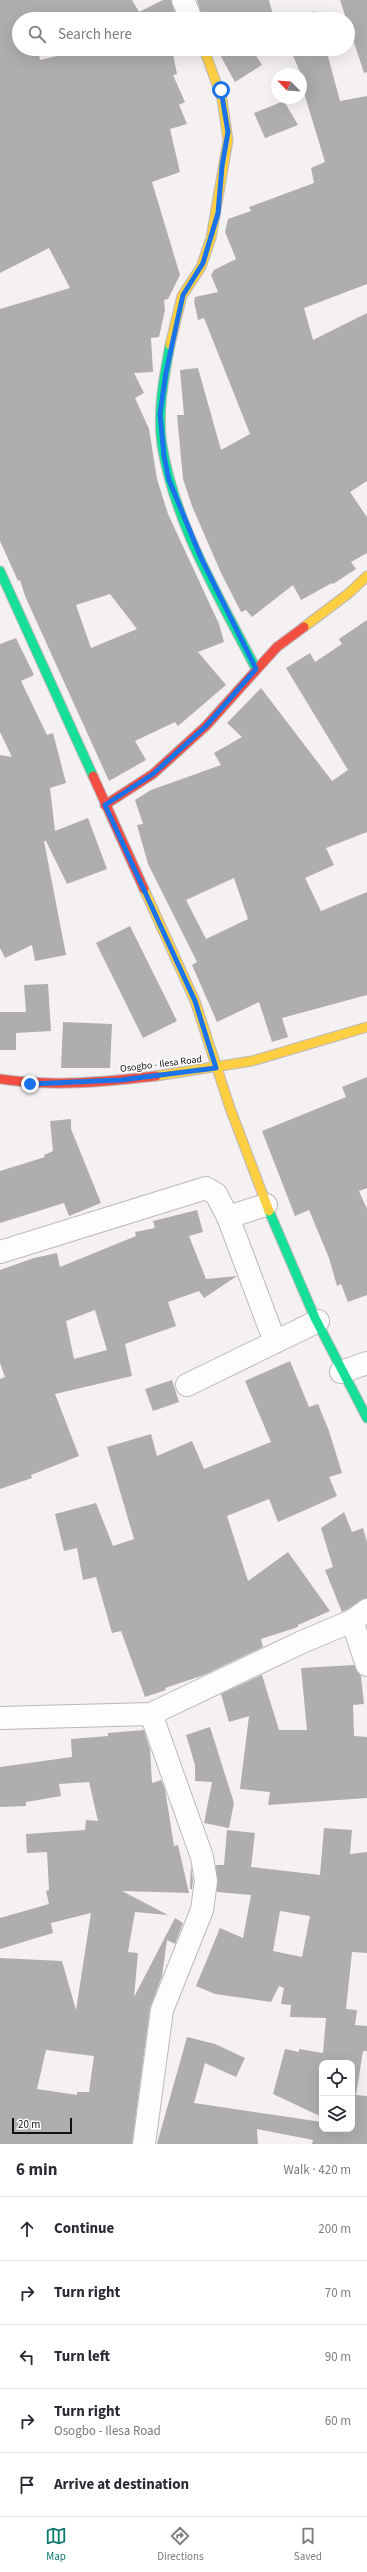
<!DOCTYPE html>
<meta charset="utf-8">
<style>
:root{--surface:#fff;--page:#f2f2f3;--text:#2b2b33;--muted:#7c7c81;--line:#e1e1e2;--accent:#0f766e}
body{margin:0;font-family:"Source Sans 3",sans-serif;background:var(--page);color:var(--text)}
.controls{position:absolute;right:12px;bottom:12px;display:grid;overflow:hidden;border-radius:8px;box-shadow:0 4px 16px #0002}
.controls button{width:36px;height:36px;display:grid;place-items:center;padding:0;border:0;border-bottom:1px solid var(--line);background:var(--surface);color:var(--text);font:20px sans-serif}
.compass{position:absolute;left:271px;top:68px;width:36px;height:36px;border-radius:50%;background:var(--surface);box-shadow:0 4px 16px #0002;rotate:295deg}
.scale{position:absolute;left:12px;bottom:10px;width:60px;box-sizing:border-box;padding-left:4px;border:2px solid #141112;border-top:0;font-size:11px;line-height:14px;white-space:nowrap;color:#141112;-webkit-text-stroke:3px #fff;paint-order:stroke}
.stop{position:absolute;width:12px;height:12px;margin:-9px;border:3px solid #1a73e8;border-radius:50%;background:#fff}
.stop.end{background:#1a73e8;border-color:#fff;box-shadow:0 1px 4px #0008}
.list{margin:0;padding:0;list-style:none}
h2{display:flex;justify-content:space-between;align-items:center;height:52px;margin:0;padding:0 16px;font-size:17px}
h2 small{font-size:13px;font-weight:400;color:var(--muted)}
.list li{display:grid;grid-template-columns:26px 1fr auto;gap:12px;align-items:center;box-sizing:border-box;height:64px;padding:0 16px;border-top:1px solid var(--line)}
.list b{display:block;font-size:15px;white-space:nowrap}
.list p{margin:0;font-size:13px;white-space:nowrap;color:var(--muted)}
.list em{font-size:13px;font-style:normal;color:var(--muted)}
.icon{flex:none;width:22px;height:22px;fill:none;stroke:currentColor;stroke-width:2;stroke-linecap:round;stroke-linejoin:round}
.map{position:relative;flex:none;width:367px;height:2144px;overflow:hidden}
.search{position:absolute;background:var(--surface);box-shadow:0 4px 16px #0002;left:12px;right:12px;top:12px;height:44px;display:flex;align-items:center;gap:10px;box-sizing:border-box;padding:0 14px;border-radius:22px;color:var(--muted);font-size:15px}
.sheet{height:372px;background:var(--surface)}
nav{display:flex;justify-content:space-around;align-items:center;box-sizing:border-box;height:56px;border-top:1px solid var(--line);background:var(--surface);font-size:11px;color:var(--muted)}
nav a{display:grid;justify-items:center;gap:2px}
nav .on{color:var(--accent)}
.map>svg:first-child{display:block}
.building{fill:#b0adad;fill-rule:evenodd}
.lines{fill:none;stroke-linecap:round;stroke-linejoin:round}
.street-casing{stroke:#bcb8b9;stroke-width:24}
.fast-casing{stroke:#bcb8b9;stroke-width:11}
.slow-casing{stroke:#bcb8b9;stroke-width:11}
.jam-casing{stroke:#bcb8b9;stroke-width:11}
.street{stroke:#fefdfd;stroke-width:22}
.fast{stroke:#16e098;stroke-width:9}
.slow{stroke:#ffcf43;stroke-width:9}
.jam{stroke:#f24e42;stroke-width:9}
.route{stroke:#1a73e8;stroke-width:5}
.labels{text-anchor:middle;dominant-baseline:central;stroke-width:3;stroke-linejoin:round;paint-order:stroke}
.street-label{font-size:10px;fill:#141112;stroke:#fff}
</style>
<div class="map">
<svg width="367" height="2144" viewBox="0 0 367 2144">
<rect width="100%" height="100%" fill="#f5f0f1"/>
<g class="building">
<path d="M 0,0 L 132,0 L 139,12 L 163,0 L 171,0 L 177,19 L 19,19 L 19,49 L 38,49 L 40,60 L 74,52 L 73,49 L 90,49 L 91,54 L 116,49 L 172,49 L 177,74 L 173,75 L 185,102 L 179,105 L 187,124 L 170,129 L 180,172 L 152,182 L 180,275 L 168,299 L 164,300 L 165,310 L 159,337 L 151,338 L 153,372 L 134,373 L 144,393 L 135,398 L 149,429 L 157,479 L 168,514 L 219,624 L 224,642 L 198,652 L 226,685 L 178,726 L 175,722 L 135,741 L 146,760 L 109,781 L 25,596 L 20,580 L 18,581 L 0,541 L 0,309 L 70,288 L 49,248 L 0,273 ZM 110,594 L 137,629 L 91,648 L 76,605 Z"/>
<polygon points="197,0 269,0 274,19 203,19"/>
<polygon points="340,0 367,0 367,72 364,73"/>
<polygon points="315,11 317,19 291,19"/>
<polygon points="227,49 252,49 262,65 235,82 219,53"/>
<polygon points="290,49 326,49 340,101 367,96 367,284 304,308 313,340 367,313 367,481 350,492 367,517 367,553 351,562 356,569 333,584 332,583 301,600 293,585 252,617 246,610 241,612 221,573 192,506 183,479 177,415 184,415 180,370 198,368 221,450 250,434 204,318 198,320 194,301 195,297 218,292 211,275 214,270 236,259 225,232 228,219 251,211 249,207 314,183 311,168 325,162 304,93 301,74"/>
<polygon points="284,101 298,125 265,138 254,113"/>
<path d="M 367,620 L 367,832 L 326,848 L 334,865 L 305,878 L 321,911 L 367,892 L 367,995 L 282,1018 L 288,1037 L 272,1042 L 259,1002 L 217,1022 L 192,965 L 197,962 L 148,864 L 137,825 L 143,824 L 135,800 L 151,790 L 221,765 L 214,753 L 242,737 L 227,723 L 261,688 L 332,781 L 348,770 L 286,668 L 310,653 L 315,662 L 342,644 L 339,639 ZM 234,878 L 248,919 L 206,939 L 186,900 Z"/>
<polygon points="16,638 34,675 21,681 47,735 53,733 66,783 50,788 55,831 88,818 107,869 67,884 46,841 44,841 66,955 35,961 32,945 5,958 0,948 0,755 12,757 0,732 0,644"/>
<polygon points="130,926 177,1021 143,1038 96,943"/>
<polygon points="48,984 51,1031 16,1033 16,1050 0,1050 0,1012 26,1012 24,985"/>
<polygon points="63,1022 112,1024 110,1068 61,1068"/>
<polygon points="367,1077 367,1188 359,1191 367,1209 367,1295 348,1302 341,1284 337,1286 329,1258 309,1210 295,1216 262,1131 346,1097 342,1087"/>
<polygon points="71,1119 71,1129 101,1203 69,1216 64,1203 0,1223 0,1171 45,1157 44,1155 53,1151 50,1121"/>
<path d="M 197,1210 L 203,1232 L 189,1236 L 206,1279 L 237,1276 L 204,1298 L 199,1291 L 168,1302 L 176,1326 L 125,1344 L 132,1376 L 55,1394 L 79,1456 L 31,1475 L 32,1478 L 0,1489 L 0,1379 L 5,1377 L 0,1363 L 0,1270 L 34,1258 L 57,1253 L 60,1267 L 136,1236 L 135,1232 L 155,1228 L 153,1221 ZM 95,1310 L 107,1350 L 74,1359 L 66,1321 Z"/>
<polygon points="290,1361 309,1407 318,1404 329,1431 342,1473 329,1477 337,1496 278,1522 269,1499 227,1516 248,1581 288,1552 330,1611 298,1625 298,1627 261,1639 263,1647 204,1675 165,1688 166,1690 145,1697 121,1631 112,1633 96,1577 83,1580 77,1548 64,1551 55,1514 96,1503 113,1546 134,1539 107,1447 151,1434 157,1456 192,1441 204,1469 271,1442 245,1381"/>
<polygon points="172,1380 179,1402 153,1411 145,1389"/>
<polygon points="344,1512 352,1532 363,1528 367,1542 367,1598 342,1612 325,1570 333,1567 321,1528"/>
<polygon points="354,1665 361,1676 364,1704 353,1705 354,1736 367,1737 367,1798 268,1805 270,1792 240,1789 249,1716 229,1722 221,1694 262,1675 279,1730 307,1730 301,1668"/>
<polygon points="210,1727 234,1803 229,1828 204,1823 212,1782 195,1781 195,1765 186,1735"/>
<path d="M 144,1730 L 150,1749 L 152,1783 L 161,1780 L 165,1789 L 174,1846 L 178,1845 L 189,1893 L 122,1891 L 168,1915 L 135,1912 L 128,1952 L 138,1953 L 134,1997 L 175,1918 L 183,1923 L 175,1944 L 167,1940 L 162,1976 L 150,2008 L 132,2144 L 0,2144 L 0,1958 L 62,1961 L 76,2010 L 91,1913 L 51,1923 L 53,1933 L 0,1949 L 0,1918 L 49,1904 L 46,1891 L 49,1890 L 47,1852 L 27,1853 L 26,1834 L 85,1830 L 86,1820 L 98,1821 L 89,1782 L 59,1784 L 61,1796 L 26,1802 L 26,1806 L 0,1807 L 0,1767 L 72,1757 L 71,1739 L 108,1736 L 108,1733 ZM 46,2050 L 94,2056 L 89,2092 L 77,2092 L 77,2095 L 37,2089 Z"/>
<path d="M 324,1828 L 352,1830 L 350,1854 L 367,1852 L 367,1953 L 352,1952 L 346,2009 L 357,2010 L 355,2025 L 367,2026 L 367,2051 L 363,2051 L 356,2095 L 367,2096 L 367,2144 L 312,2144 L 313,2140 L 257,2129 L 258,2144 L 157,2144 L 187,2037 L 215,2044 L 245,2058 L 236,2077 L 205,2063 L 194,2103 L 322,2122 L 322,2129 L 352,2129 L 352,2063 L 322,2063 L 322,2117 L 273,2094 L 285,2049 L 299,2052 L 299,2049 L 323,2053 L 326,2018 L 290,2017 L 291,2005 L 281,2004 L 284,1988 L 279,1986 L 271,2002 L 215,1994 L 196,1986 L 220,1928 L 243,1938 L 251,1895 L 217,1892 L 216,1865 L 224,1865 L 227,1830 L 255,1833 L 251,1867 L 320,1875 ZM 280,1911 L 310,1916 L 302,1957 L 273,1951 Z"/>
<polygon points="191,1865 193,1881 192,1889 190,1889"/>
</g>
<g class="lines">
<defs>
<g id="street">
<polyline points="183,0 191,19"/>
<polyline points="228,1217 266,1205"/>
<polyline points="0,1252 206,1188 216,1194 228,1217 275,1342"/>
<polyline points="341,1372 367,1363"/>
<polyline points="187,1385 318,1321"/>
<polyline points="352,1621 367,1665"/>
<polyline points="0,1718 151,1714 302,1642 352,1621 367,1610"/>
<polyline points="144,2144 162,2010 202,1910 206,1881 202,1857 151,1714"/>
</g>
<g id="fast">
<path d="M 170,345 C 164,377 157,412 162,445 C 175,525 220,598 256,669"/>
<polyline points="0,571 93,776"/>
<polyline points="269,1211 315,1318 367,1418"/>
</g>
<g id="slow">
<polyline points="170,345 182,296 201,267 211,238 228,140 222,99 204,49"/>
<polyline points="304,627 349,593 367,576"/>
<polyline points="144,889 195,1001 230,1108 269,1211"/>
<polyline points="156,1076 252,1061 367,1027"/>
</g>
<g id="jam">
<polyline points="93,776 144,889"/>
<polyline points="105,805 153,774 206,726 277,647 304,627"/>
<path d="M 0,1079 C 51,1087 105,1082 156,1076"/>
</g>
</defs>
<use href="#street" class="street-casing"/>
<use href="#fast" class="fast-casing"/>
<use href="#slow" class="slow-casing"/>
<use href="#jam" class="jam-casing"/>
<use href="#street" class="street"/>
<use href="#fast" class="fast"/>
<use href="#slow" class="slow"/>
<use href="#jam" class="jam"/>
</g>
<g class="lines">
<polyline class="route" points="30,1084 121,1080 216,1068 195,1001 105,805 153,774 206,726 256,669 201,558 169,480 164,456 160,414 166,372 183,295 203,263 218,213 222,166 228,132 221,90"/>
</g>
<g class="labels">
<g class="street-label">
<text transform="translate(161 1064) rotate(-7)">Osogbo - Ilesa Road</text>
</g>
</g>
</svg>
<div class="controls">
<button><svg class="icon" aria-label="locate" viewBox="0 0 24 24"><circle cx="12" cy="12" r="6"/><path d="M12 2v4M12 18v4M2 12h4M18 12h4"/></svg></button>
<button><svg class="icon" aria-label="layers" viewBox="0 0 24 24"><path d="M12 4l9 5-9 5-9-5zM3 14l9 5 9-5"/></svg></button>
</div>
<svg class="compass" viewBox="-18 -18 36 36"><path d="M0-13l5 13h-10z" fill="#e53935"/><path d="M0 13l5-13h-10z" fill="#7c7c81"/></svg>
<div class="scale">20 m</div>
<div class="stop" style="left:221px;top:90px"></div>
<div class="stop end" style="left:30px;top:1084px"></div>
<div class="search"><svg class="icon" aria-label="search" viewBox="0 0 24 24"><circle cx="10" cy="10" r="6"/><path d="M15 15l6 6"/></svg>Search here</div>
</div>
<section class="sheet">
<h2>6 min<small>Walk · 420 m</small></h2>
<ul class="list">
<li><svg class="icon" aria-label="ahead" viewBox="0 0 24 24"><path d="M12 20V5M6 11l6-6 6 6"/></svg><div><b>Continue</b></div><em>200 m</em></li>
<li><svg class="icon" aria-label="right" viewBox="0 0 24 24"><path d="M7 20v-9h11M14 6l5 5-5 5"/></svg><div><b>Turn right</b></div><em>70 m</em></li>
<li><svg class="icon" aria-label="left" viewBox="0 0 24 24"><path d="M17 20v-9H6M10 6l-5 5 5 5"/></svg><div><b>Turn left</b></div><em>90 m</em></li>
<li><svg class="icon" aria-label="right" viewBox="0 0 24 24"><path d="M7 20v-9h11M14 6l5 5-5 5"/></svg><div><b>Turn right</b><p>Osogbo - Ilesa Road</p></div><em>60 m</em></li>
<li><svg class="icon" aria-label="arrive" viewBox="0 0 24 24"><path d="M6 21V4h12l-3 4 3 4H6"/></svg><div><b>Arrive at destination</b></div></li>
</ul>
</section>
<nav>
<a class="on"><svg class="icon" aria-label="map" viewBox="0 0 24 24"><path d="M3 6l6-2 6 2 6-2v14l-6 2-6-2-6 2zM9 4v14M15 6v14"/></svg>Map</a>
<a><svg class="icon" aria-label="directions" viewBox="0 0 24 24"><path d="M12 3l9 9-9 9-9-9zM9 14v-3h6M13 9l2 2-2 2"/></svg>Directions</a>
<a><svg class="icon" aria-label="saved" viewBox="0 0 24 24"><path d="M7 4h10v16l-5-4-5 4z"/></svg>Saved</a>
</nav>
